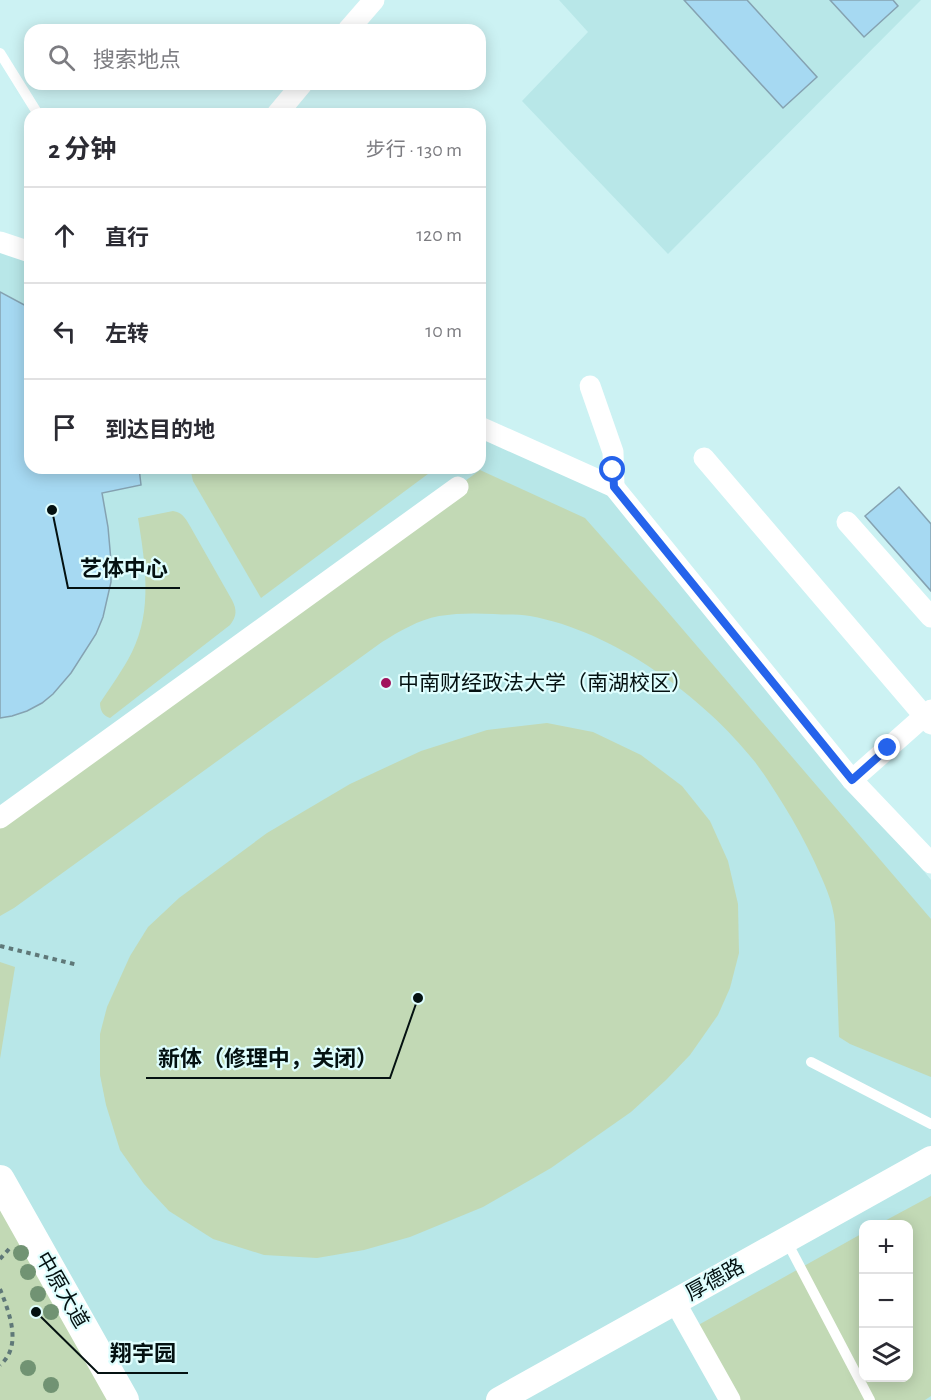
<!DOCTYPE html>
<html lang="zh">
<meta charset="utf-8">
<style>
:root{--surface:#fff;--page:#f7f7f7;--text:#2b2b33;--muted:#7c7c81;--line:#e1e1e2}
body{margin:0;font-family:"Alegreya Sans","Noto Sans SC",sans-serif;background:var(--page);color:var(--text)}
.controls{position:absolute;right:18px;bottom:18px;display:grid;overflow:hidden;border-radius:12px;box-shadow:0 3px 15px #0003}
.controls button{width:54px;height:54px;display:grid;place-items:center;padding:0;border:0;border-bottom:2px solid var(--line);background:var(--surface);color:var(--text);font:30px sans-serif}
.stop{position:absolute;width:18px;height:18px;margin:-14px;border:4px solid #2563eb;border-radius:50%;background:#fff}
.stop.end{background:#2563eb;border-color:#fff;box-shadow:0 2px 6px #0008}
.list{margin:0;padding:0;list-style:none}
h2{display:flex;justify-content:space-between;align-items:center;height:78px;margin:0;padding:0 24px;font-size:26px}
h2 small{font-size:20px;font-weight:400;color:var(--muted)}
.list li{display:grid;grid-template-columns:39px 1fr auto;gap:18px;align-items:center;box-sizing:border-box;height:96px;padding:0 24px;border-top:2px solid var(--line)}
.list b{display:block;font-size:22px;white-space:nowrap}
.list em{font-size:20px;font-style:normal;color:var(--muted)}
.icon{flex:none;width:33px;height:33px;fill:none;stroke:currentColor;stroke-width:2;stroke-linecap:round;stroke-linejoin:round}
.map{position:relative;flex:none;width:931px;height:1400px;overflow:hidden}
.search{position:absolute;background:var(--surface);box-shadow:0 3px 15px #0003;left:24px;top:24px;width:462px;height:66px;display:flex;align-items:center;gap:15px;box-sizing:border-box;padding:0 21px;border-radius:18px;color:var(--muted);font-size:22px}
.panel{position:absolute;background:var(--surface);box-shadow:0 3px 15px #0003;left:24px;top:108px;width:462px;height:366px;border-radius:18px}
.map>svg:first-child{display:block}
.built{fill:#b8e7e8;fill-rule:evenodd}
.green{fill:#c2d9b5}
.building{fill:#a6d9f2;stroke:#85a2b1;stroke-width:1.5}
.lines{fill:none;stroke-linecap:round;stroke-linejoin:round}
.path{stroke:#5f7878;stroke-width:4;stroke-dasharray:4.5 4.5;stroke-linecap:butt}
.service{stroke:#fff;stroke-width:10}
.minor{stroke:#fff;stroke-width:21}
.tertiary{stroke:#fff;stroke-width:26}
.secondary{stroke:#fff;stroke-width:30}
.tree{fill:#719373}
.route{stroke:#2563eb;stroke-width:8}
.poi-dot{fill:#a1135c;stroke:#dffefe;stroke-width:2}
.labels{text-anchor:middle;dominant-baseline:central;stroke-width:4.5;stroke-linejoin:round;paint-order:stroke}
.poi-label{font-size:21px;fill:#041111;stroke:#dffefe;text-anchor:start}
.street-label{font-size:21px;fill:#041111;stroke:#dffefe}
.leader{fill:none;stroke:#041111;stroke-width:2}
.callout-dot{fill:#041111;stroke:#dffefe;stroke-width:2}
.callout-label{font-size:22px;text-anchor:middle;font-weight:bold;fill:#041111;stroke:#dffefe;stroke-width:4.5;stroke-linejoin:round;paint-order:stroke}
</style>
<div class="map">
<svg width="931" height="1400" viewBox="0 0 931 1400">
<rect width="100%" height="100%" fill="#ccf2f3"/>
<g class="built">
<polygon points="559,0 921,0 668,254 522,101 588,32"/>
<path d="M 0,248 L 30,259 L 30,468 L 480,468 L 480,434 L 614,487 L 931,880 L 931,1400 L 0,1400 ZM 864,1224 L 908,1224 L 908,1378 L 864,1378 Z"/>
</g>
<g class="green">
<polygon points="190,468 436,468 261,598 193,481"/>
<path d="M 480,470 L 585,518 L 661,604 L 931,919 L 931,1077 L 850,1044 L 839,1037 L 835,923 C 833,901 824,883 815,863 C 805,842 795,823 783,804 C 774,790 765,775 755,762 C 703,696 613,631 530,616 C 518,614 506,615 494,614 C 475,613 457,613 439,616 C 418,620 400,631 382,642 L 14,908 L 0,916 L 0,824 Z"/>
<path d="M 173,511 C 182,512 186,519 190,526 L 232,600 C 237,610 237,616 230,625 L 110,718 C 103,716 100,710 100,703 C 111,686 123,670 132,652 C 153,610 145,562 138,518 Z"/>
<polygon points="547,723 593,732 641,755 682,786 710,821 728,861 738,904 739,953 730,988 718,1015 690,1055 666,1080 631,1112 551,1168 483,1207 410,1237 364,1250 317,1258 264,1255 213,1239 169,1211 144,1184 120,1150 106,1105 100,1075 100,1034 107,1007 130,956 148,927 179,898 267,833 350,784 421,751 487,730"/>
<polygon points="0,962 15,967 0,1059"/>
<polygon points="0,1196 121,1400 0,1400"/>
<polygon points="931,1196 931,1396 925,1400 738,1400 693,1328 863,1233 864,1378 908,1378 908,1224 879,1224"/>
</g>
<g class="building">
<polygon points="684,0 747,0 817,77 783,108"/>
<polygon points="830,0 893,0 898,6 864,37"/>
<polygon points="0,292 30,308 30,468 139,468 141,485 102,493 108,527 111,561 111,582 103,617 96,634 71,673 53,694 42,703 27,711 12,716 0,718"/>
<polygon points="899,487 931,524 931,591 865,516"/>
</g>
<g class="lines">
<g class="path">
<polyline points="0,946 78,965"/>
<polyline points="0,1259 9,1249"/>
<path d="M 0,1289 C 9,1312 23,1346 0,1365"/>
</g>
<g class="service">
<polyline points="0,53 38,114"/>
<polyline points="811,1062 931,1124"/>
<polyline points="786,1240 870,1400"/>
</g>
<g class="minor">
<polyline points="348,30 374,0"/>
<polyline points="277,114 302,84"/>
<polyline points="0,242 30,252"/>
<polyline points="590,386 613,452 614,487"/>
<polyline points="480,427 614,487 852,780 931,863"/>
<polyline points="704,458 931,724"/>
<polyline points="847,522 931,617"/>
<polyline points="852,780 931,710"/>
<polyline points="0,818 458,487"/>
<polyline points="675,1302 730,1400"/>
</g>
<polyline class="tertiary" points="499,1400 931,1159"/>
<polyline class="secondary" points="0,1180 124,1400"/>
</g>
<g class="tree">
<circle cx="21" cy="1253" r="8"/>
<circle cx="28" cy="1272" r="8"/>
<circle cx="38" cy="1294" r="8"/>
<circle cx="51" cy="1312" r="8"/>
<circle cx="28" cy="1368" r="8"/>
<circle cx="51" cy="1385" r="8"/>
</g>
<g class="lines">
<polyline class="route" points="613,470 614,487 852,780 888,748"/>
</g>
<circle class="poi-dot" cx="386" cy="683" r="6"/>
<g class="labels">
<g class="poi-label">
<text x="398" y="683">中南财经政法大学（南湖校区）</text>
</g>
<g class="street-label">
<text transform="translate(715 1280) rotate(-29)">厚德路</text>
<text transform="translate(62 1290) rotate(60)">中原大道</text>
</g>
</g>
<path class="leader" d="M52 510L68 588H180M418 998L390 1078H146M36 1312L98 1373H188"/>
<g class="callout-dot">
<circle cx="52" cy="510" r="6"/>
<circle cx="418" cy="998" r="6"/>
<circle cx="36" cy="1312" r="6"/>
</g>
<g class="callout-label">
<text x="124" y="576">艺体中心</text>
<text x="268" y="1066">新体（修理中，关闭）</text>
<text x="143" y="1361">翔宇园</text>
</g>
</svg>
<div class="controls">
<button>+</button>
<button>−</button>
<button><svg class="icon" aria-label="layers" viewBox="0 0 24 24"><path d="M12 4l9 5-9 5-9-5zM3 14l9 5 9-5"/></svg></button>
</div>
<div class="stop" style="left:613px;top:470px"></div>
<div class="stop end" style="left:888px;top:748px"></div>
<div class="search"><svg class="icon" aria-label="search" viewBox="0 0 24 24"><circle cx="10" cy="10" r="6"/><path d="M15 15l6 6"/></svg>搜索地点</div>
<section class="panel">
<h2>2 分钟<small>步行 · 130 m</small></h2>
<ul class="list">
<li><svg class="icon" aria-label="ahead" viewBox="0 0 24 24"><path d="M12 20V5M6 11l6-6 6 6"/></svg><div><b>直行</b></div><em>120 m</em></li>
<li><svg class="icon" aria-label="left" viewBox="0 0 24 24"><path d="M17 20v-9H6M10 6l-5 5 5 5"/></svg><div><b>左转</b></div><em>10 m</em></li>
<li><svg class="icon" aria-label="arrive" viewBox="0 0 24 24"><path d="M6 21V4h12l-3 4 3 4H6"/></svg><div><b>到达目的地</b></div></li>
</ul>
</section>
</div>
